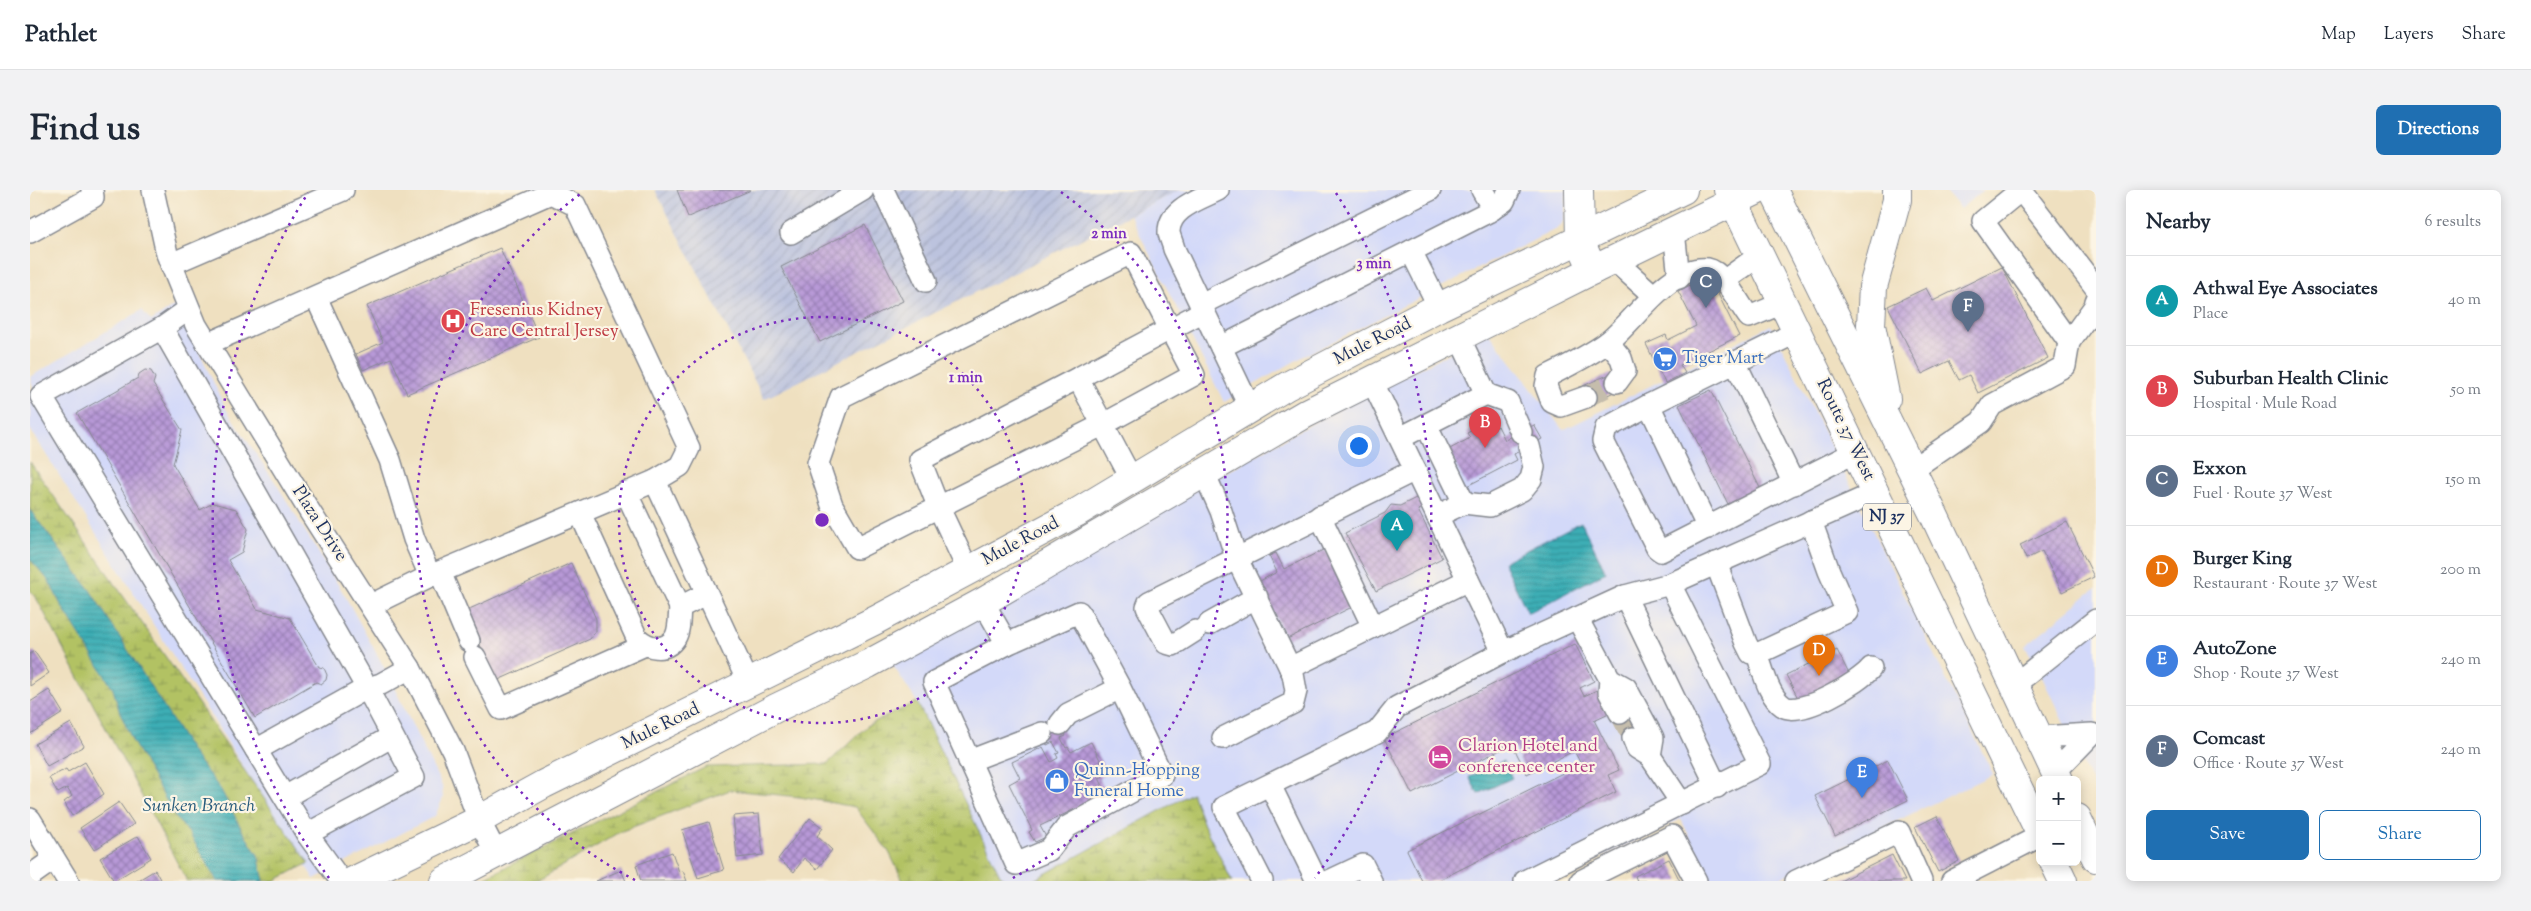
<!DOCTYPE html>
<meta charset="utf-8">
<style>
:root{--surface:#fff;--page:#f2f2f3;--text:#1f2937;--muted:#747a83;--line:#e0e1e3;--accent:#1f6fb2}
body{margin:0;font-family:"Sorts Mill Goudy",serif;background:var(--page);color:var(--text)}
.controls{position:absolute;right:15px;bottom:15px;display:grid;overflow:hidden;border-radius:8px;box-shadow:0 2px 12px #0003}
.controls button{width:45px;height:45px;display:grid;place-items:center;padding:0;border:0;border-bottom:1px solid var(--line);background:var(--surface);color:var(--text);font:25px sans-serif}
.you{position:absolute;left:1328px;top:255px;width:18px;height:18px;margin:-12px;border:4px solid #fff;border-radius:50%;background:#1a73e8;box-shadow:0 0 0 8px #1a73e833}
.badge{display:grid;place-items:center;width:32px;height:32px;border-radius:50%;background:var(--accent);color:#fff;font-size:16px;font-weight:700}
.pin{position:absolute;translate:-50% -41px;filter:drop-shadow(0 1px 2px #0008)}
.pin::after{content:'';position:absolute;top:26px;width:18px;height:15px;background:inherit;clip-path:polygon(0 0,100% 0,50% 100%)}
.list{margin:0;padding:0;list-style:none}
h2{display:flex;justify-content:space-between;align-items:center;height:65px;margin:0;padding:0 20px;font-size:21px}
h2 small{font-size:16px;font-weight:400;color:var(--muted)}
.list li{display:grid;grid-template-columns:32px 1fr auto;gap:15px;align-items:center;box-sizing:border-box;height:90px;padding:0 20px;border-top:1px solid var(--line)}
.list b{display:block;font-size:19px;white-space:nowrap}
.list p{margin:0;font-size:16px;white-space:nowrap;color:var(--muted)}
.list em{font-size:16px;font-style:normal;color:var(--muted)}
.actions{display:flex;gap:10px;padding:15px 20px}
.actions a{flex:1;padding:11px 0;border:1px solid var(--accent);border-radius:8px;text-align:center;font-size:18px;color:var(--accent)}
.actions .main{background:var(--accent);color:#fff}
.map{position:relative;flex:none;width:2066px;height:691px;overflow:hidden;border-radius:8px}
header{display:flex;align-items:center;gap:30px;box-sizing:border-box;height:70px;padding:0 25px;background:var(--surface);border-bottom:1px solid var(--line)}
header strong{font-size:24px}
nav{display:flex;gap:28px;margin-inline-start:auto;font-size:18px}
.intro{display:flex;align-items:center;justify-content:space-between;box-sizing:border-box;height:120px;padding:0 30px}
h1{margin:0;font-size:35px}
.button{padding:12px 22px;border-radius:8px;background:var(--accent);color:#fff;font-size:18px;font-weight:700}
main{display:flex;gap:30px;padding:0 30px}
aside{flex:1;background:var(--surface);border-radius:8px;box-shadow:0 2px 12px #0003}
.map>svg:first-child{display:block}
.built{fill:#d3d9f9}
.industrial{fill:url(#industrial-furrows)}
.wetland{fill:url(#wetland-marsh);stroke:#667861}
.water{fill:url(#water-rules);stroke:#2c6e8a}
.building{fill:url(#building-cross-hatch)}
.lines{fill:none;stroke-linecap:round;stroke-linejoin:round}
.minor-tunnel{stroke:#c5bdac;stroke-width:21;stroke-dasharray:21 11;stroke-linecap:butt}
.minor-casing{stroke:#85888f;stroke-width:24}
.major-casing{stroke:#85888f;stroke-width:30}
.highway-casing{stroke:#85888f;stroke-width:30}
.minor{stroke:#fff;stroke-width:21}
.major{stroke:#fff;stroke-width:28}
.highway{stroke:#fff;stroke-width:28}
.ring{fill:none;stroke:#7b2cbf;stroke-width:2.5;stroke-dasharray:2.5 5}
.labels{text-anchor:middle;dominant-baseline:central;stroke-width:4.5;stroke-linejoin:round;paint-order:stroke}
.shield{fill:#fcf5e5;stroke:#5e6a86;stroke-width:1}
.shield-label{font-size:16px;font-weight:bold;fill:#1b2f5e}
.health-label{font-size:18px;fill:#be3a42;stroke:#fcf5e5;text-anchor:start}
.street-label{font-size:18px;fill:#1b2f5e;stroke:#fcf5e5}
.shop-label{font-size:18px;fill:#366cbe;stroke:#fcf5e5;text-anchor:start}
.hotel-label{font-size:18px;fill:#b23c85;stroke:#fcf5e5;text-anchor:start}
.water-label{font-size:19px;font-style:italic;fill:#275b7c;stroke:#fcf5e5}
.centre{fill:#7b2cbf;stroke:#fcf5e5;stroke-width:2.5}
.ring-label{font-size:15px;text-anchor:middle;font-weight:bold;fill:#7b2cbf;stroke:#fcf5e5;stroke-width:4.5;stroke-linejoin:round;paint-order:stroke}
</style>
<header>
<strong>Pathlet</strong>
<nav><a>Map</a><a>Layers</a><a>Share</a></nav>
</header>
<div class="intro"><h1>Find us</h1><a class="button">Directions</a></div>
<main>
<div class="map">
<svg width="2066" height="691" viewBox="0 0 2066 691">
<defs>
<pattern id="industrial-furrows" width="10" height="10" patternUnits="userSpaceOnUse" patternTransform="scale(1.25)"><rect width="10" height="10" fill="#bcc3de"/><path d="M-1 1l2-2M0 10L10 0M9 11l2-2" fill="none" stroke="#a1a8c1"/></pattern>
<pattern id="wetland-marsh" width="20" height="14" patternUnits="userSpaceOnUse" patternTransform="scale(1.25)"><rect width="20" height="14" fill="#b2c264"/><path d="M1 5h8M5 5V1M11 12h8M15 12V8" fill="none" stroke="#909e56"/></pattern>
<pattern id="water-rules" width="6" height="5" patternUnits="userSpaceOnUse" patternTransform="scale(1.25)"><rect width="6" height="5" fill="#3caeb5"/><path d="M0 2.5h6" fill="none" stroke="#328e96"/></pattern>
<pattern id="building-cross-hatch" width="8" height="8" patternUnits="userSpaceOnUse" patternTransform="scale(1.25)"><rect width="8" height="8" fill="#b899d7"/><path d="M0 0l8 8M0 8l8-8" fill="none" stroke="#957db2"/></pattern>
</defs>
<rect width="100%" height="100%" fill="#fcf5e5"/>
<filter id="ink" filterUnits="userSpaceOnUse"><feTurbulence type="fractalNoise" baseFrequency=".02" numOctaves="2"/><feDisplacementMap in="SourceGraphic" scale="10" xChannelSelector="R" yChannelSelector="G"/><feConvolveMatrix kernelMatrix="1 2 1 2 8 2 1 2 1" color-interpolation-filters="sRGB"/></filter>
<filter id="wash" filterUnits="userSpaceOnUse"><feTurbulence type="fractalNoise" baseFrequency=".0096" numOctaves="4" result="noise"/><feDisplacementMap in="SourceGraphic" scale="20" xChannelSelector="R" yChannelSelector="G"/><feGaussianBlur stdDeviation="1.12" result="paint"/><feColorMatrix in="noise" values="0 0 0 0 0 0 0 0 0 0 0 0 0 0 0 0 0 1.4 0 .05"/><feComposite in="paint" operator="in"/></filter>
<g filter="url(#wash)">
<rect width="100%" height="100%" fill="#efe0c0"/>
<g class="built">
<polygon points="1149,0 1537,0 1534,29 1531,35 1524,40 1274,166 1194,212 1100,25"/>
<polygon points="1914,0 1953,0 1930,19"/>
<polygon points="147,114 196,219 247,295 315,406 354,477 412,596 413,608 405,626 284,689 0,239 0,203 4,200 0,187 112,120 121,131"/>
<polygon points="1741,135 1963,584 1744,691 1681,691 1651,629 1522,691 1202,691 1174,635 1162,603 1002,691 978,691 970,685 887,512 862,474 1279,235 1459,143 1533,240"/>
<polygon points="2066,398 2066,601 2013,489 1995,456"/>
</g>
<polygon class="industrial" points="625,0 1149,0 734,209"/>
<g class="wetland">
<polygon points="0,272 279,673 244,691 157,691 8,411 0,401"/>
<polygon points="887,512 970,685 978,691 873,691 859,662 825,617 770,607 700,600 592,641 507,691 448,691 676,577 797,574 838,535"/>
<polygon points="1162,603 1174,635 1202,691 1002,691"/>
</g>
<g class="water">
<polygon points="0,320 60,400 164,565 191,600 213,642 228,665 234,691 187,691 159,643 146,628 103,552 89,520 83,499 31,415 19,391 0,369"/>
<polygon points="1551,332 1576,382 1498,423 1473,372"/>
<polygon points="1473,571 1482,588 1448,604 1439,587"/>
</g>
<g id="blocks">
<g class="building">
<polygon points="647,0 721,0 658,27"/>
<polygon points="835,35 873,111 790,152 751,77"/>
<polygon points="470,58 509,147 377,204 361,168 333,180 326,164 353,152 337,116"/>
<polygon points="1972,77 2018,168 1948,203 1939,185 1929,190 1919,171 1892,184 1858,116 1896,98 1903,111"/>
<polygon points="1679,86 1709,146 1650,175 1655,183 1635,193 1616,154 1636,145 1638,150 1666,136 1648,101"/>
<polygon points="115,180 121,181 125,188 123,194 152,240 143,274 170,320 183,313 206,319 218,339 212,362 198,370 227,419 260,428 289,477 294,478 297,485 296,490 291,494 286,492 225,528 47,223 108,188 109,184"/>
<polygon points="1580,184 1588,200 1561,213 1553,196"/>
<polygon points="1681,200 1730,298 1698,314 1649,215"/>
<polygon points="1454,234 1458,242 1468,236 1475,250 1504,235 1512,249 1484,264 1487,270 1437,296 1418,260 1440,248 1437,243"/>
<polygon points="1388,307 1393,317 1388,320 1412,368 1346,401 1315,343 1355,323 1361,315 1370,316"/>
<polygon points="2037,332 2064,387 2032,402 2012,361 1996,369 1990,355"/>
<polygon points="1295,359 1324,416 1257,449 1228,392 1247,382 1239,366 1246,363 1254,379"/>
<polygon points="541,373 566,429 566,441 560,449 466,491 435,421"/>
<polygon points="1545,454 1564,491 1550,498 1554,506 1567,500 1579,523 1564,530 1589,580 1578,585 1586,602 1407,691 1392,691 1377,660 1551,574 1544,561 1497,584 1482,554 1382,604 1354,548"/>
<polygon points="1807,460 1821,488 1770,512 1756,485"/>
<polygon points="4,461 19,483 0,496 0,464"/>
<polygon points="19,500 33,523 0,544 0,512"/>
<polygon points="1027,527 1036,546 1031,548 1036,558 1038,557 1041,562 1061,552 1077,584 1069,588 1078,606 1046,622 1045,619 1010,636 1016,647 1005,652 999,642 1002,640 979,594 990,588 982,572 1013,557 1021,572 1028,568 1026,564 1029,563 1023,552 1017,555 1008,536"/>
<polygon points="41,533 54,556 17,576 5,554"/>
<polygon points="1858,570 1878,610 1805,646 1785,606"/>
<polygon points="55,572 74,604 42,626 34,612 42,606 37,598 28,603 19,588 36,579 38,582"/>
<polygon points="89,612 104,634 64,660 50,638"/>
<polygon points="729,624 733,665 707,668 703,626"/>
<polygon points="1907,626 1929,671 1908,682 1885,637"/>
<polygon points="780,628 793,638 787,646 802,660 787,679 774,668 764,682 748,669"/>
<polygon points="679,632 694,680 668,688 652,640"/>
<polygon points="108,646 121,668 84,691 70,668"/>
<polygon points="642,662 649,682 653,681 657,691 611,691 606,675"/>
<polygon points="1862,665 1875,691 1810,691"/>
<polygon points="1639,669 1650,691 1607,691 1605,686"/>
<polygon points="125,680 131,691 107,691"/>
<polygon points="591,680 596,691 566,691"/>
</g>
</g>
</g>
<g filter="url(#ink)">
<use href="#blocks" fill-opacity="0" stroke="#85888f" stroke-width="1"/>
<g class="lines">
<g class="minor-tunnel">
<polyline points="1556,207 1587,192"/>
<polyline points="1590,523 1603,548"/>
</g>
<defs>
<g id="minor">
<polyline points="123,0 137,64 166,135 280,322 380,478 423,561 449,630 467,665"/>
<polyline points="853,0 896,91"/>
<path d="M 1188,0 C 1171,9 1138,18 1139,43 C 1140,48 1143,54 1144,59 L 1220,218"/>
<polyline points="1452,0 1463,19"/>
<polyline points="1991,0 1953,31 2039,152"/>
<polyline points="1991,0 2066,98"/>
<polyline points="1644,41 1649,88"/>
<polyline points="0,42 63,7 62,0"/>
<polyline points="761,43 833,0"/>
<polyline points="1381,61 1409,117"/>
<polyline points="1584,70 1623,105"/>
<polyline points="141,74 313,0"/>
<polyline points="1695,90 1730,65"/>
<polyline points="286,107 360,270 384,349 400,386"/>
<polyline points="1171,114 1400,0"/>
<polyline points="159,119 132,138 337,498 351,494 380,478"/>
<polyline points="132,138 11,206 277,644 311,691"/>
<polyline points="1767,142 1619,215 1576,238 1573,251 1627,358 1631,361 1825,262"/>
<polyline points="1429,147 1456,204 1478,212 1491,242"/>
<polyline points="1578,152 1591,168 1595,181 1587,192"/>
<polyline points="177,154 521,3 545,15 659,258 650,276 625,291"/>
<polyline points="1191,157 1458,22 1474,11 1479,0"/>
<polyline points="1705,172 1764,294"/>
<polyline points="1342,191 1473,462 1595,406 1640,394 1845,303"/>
<path d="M 1556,207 L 1531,216 L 1522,212 L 1516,196 L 1518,186 C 1538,176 1560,165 1578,152 C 1604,132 1640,74 1678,79 C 1694,82 1709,114 1719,127 L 1753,113"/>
<polyline points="1619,215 1678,338"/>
<polyline points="1396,235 1434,313"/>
<polyline points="1370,248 1456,204"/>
<polyline points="1881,280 1951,232 1962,215 2035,176 2039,152 2065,116 2066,111"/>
<polyline points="1174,283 1191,321 1206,367 1263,484 1266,501 1263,513 1193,548"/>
<polyline points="1101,288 1048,188 1140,139 1101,63 811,207 788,273 802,315 827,358 1072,235 1164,185 1140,139 1174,121"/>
<polyline points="596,302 650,417"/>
<path d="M 550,323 L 607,448 C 618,458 635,463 645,448 C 650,440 649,426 650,417 L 676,404"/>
<polyline points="1290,326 1343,437"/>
<polyline points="1407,326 1434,313 1460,316 1492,300 1501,289 1504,277 1499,256"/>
<polyline points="1686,373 1716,453 1721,463 1727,464 1817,422 1799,381 1781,331"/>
<polyline points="938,380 908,316 890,270 1048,188"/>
<polyline points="410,382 439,451"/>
<polyline points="1595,406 1687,597"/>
<polyline points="953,412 977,454"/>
<polyline points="341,415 400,386 625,291 719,494"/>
<polyline points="1547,428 1580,489 1596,498 1623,548 1620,566"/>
<polyline points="1179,434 1227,407"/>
<polyline points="1165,441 1143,455 1136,453 1117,417 1119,412 1385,280"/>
<path d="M 1727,464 C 1733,479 1738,506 1753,516 C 1770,528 1830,492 1841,478"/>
<polyline points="445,467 471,519 615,455"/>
<polyline points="1260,478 1438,390"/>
<polyline points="1580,489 1579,502 1590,523"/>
<polyline points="1984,495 2066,430"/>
<polyline points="1030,534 1038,524 1090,498 1049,422 977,454 904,492 986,674 1019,660 1037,637 1132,585 1090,498"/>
<polyline points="2009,547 2062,544 2025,582"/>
<polyline points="1603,548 1607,558 1620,566 1652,614"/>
<polyline points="226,560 337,498 384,587 277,644"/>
<polyline points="939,571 1012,543"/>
<polyline points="1240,595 1287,691"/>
<polyline points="255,607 361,547"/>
<polyline points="0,629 38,691"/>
<polyline points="0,686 24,669"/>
<polyline points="1232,691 1194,617 1347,542 1367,517 1473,462"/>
<polyline points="1299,691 1333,675 1341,691"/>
<polyline points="1495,691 1730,574 1640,394"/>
<polyline points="1551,691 1642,646 1666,691"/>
<polyline points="1766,691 1869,642 1891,691"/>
<polyline points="1922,691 2010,646"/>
</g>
<g id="major">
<polyline points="323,691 449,630 514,594 846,430 1046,323 1257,196 1409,117 1653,0"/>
<polyline points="414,691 746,518 838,474 953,412 1275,224 1563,80 1728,0"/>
</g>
<g id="highway">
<polyline points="1549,0 1550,51 1563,80"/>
<polyline points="1698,0 2010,643"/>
<polyline points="1743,0 1904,325 2029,590"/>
<polyline points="1856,209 1841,135 1843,97 1867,10 1867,0"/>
<polyline points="2047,628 2066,668"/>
<polyline points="2024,672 2033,691"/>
</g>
</defs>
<use href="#minor" class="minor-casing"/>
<use href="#major" class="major-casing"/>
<use href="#highway" class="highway-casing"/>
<use href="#minor" class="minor"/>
<use href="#major" class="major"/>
<use href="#highway" class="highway"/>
</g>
</g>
<g class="ring">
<circle cx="792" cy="330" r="203"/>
<path d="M605 690A406 406 0 0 1 553 2M1031 2A406 406 0 0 1 979 690"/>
<path d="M299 688A609 609 0 0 1 278 3M1306 3A609 609 0 0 1 1285 688"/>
</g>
<defs>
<symbol id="hospital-disc" viewBox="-11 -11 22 22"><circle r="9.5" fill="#e0444e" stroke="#fcf5e5"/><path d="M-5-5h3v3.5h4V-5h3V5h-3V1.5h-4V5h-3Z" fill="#fff"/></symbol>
<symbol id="supermarket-disc" viewBox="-11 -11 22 22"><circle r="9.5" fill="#3f7fe0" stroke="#fcf5e5"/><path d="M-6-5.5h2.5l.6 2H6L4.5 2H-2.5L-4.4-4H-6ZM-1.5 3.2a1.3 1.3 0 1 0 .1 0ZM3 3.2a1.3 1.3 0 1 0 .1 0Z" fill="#fff"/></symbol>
<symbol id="hotel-disc" viewBox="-11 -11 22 22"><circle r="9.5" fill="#d1479c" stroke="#fcf5e5"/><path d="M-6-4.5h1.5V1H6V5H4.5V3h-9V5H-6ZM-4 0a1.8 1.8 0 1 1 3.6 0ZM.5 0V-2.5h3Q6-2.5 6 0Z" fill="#fff"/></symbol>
<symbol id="shop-disc" viewBox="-11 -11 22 22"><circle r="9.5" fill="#3f7fe0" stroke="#fcf5e5"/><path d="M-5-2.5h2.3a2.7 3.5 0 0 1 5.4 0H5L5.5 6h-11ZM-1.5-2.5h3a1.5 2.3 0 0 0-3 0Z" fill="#fff"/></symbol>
</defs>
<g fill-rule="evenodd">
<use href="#hospital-disc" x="409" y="117" width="28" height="28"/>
<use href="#supermarket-disc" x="1621" y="155" width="28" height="28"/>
<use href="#hotel-disc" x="1396" y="553" width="28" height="28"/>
<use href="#shop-disc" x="1013" y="577" width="28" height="28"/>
</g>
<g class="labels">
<rect class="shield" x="1833" y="313.5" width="48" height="27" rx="4"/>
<g class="shield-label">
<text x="1857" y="327">NJ 37</text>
</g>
<g class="health-label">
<text x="440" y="121">Fresenius Kidney<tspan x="440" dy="21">Care Central Jersey</tspan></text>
</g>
<g class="street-label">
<text transform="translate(1343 152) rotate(-27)">Mule Road</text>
<text transform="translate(1815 240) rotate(64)">Route 37 West</text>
<text transform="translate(289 334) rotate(57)">Plaza Drive</text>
<text transform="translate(991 352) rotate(-28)">Mule Road</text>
<text transform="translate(631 537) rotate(-26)">Mule Road</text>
</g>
<g class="shop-label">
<text x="1652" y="169">Tiger Mart</text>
<text x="1044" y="581">Quinn-Hopping<tspan x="1044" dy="21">Funeral Home</tspan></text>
</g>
<g class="hotel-label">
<text x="1428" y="557">Clarion Hotel and<tspan x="1428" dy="21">conference center</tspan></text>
</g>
<g class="water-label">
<text x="169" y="616">Sunken Branch</text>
</g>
</g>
<circle cx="792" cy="330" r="8" class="centre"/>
<g class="ring-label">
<text x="1079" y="48">2 min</text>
<text x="1344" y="78">3 min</text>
<text x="936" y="192">1 min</text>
</g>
</svg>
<div class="controls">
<button>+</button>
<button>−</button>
</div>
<div class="you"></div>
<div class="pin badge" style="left:1367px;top:361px;background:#0f9aa8">A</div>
<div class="pin badge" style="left:1455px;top:258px;background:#e0444e">B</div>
<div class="pin badge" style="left:1676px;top:118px;background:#5c6f8a">C</div>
<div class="pin badge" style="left:1789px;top:486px;background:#e8710a">D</div>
<div class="pin badge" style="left:1832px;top:608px;background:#3f7fe0">E</div>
<div class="pin badge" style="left:1938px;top:142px;background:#5c6f8a">F</div>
</div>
<aside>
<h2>Nearby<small>6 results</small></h2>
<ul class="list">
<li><span class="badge" style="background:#0f9aa8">A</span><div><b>Athwal Eye Associates</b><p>Place</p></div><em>40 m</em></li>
<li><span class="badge" style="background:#e0444e">B</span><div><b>Suburban Health Clinic</b><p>Hospital · Mule Road</p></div><em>50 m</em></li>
<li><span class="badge" style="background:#5c6f8a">C</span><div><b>Exxon</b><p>Fuel · Route 37 West</p></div><em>150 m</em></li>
<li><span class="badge" style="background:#e8710a">D</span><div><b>Burger King</b><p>Restaurant · Route 37 West</p></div><em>200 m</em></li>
<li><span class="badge" style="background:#3f7fe0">E</span><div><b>AutoZone</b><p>Shop · Route 37 West</p></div><em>240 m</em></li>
<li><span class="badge" style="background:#5c6f8a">F</span><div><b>Comcast</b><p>Office · Route 37 West</p></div><em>240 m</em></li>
</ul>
<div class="actions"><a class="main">Save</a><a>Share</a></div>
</aside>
</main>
